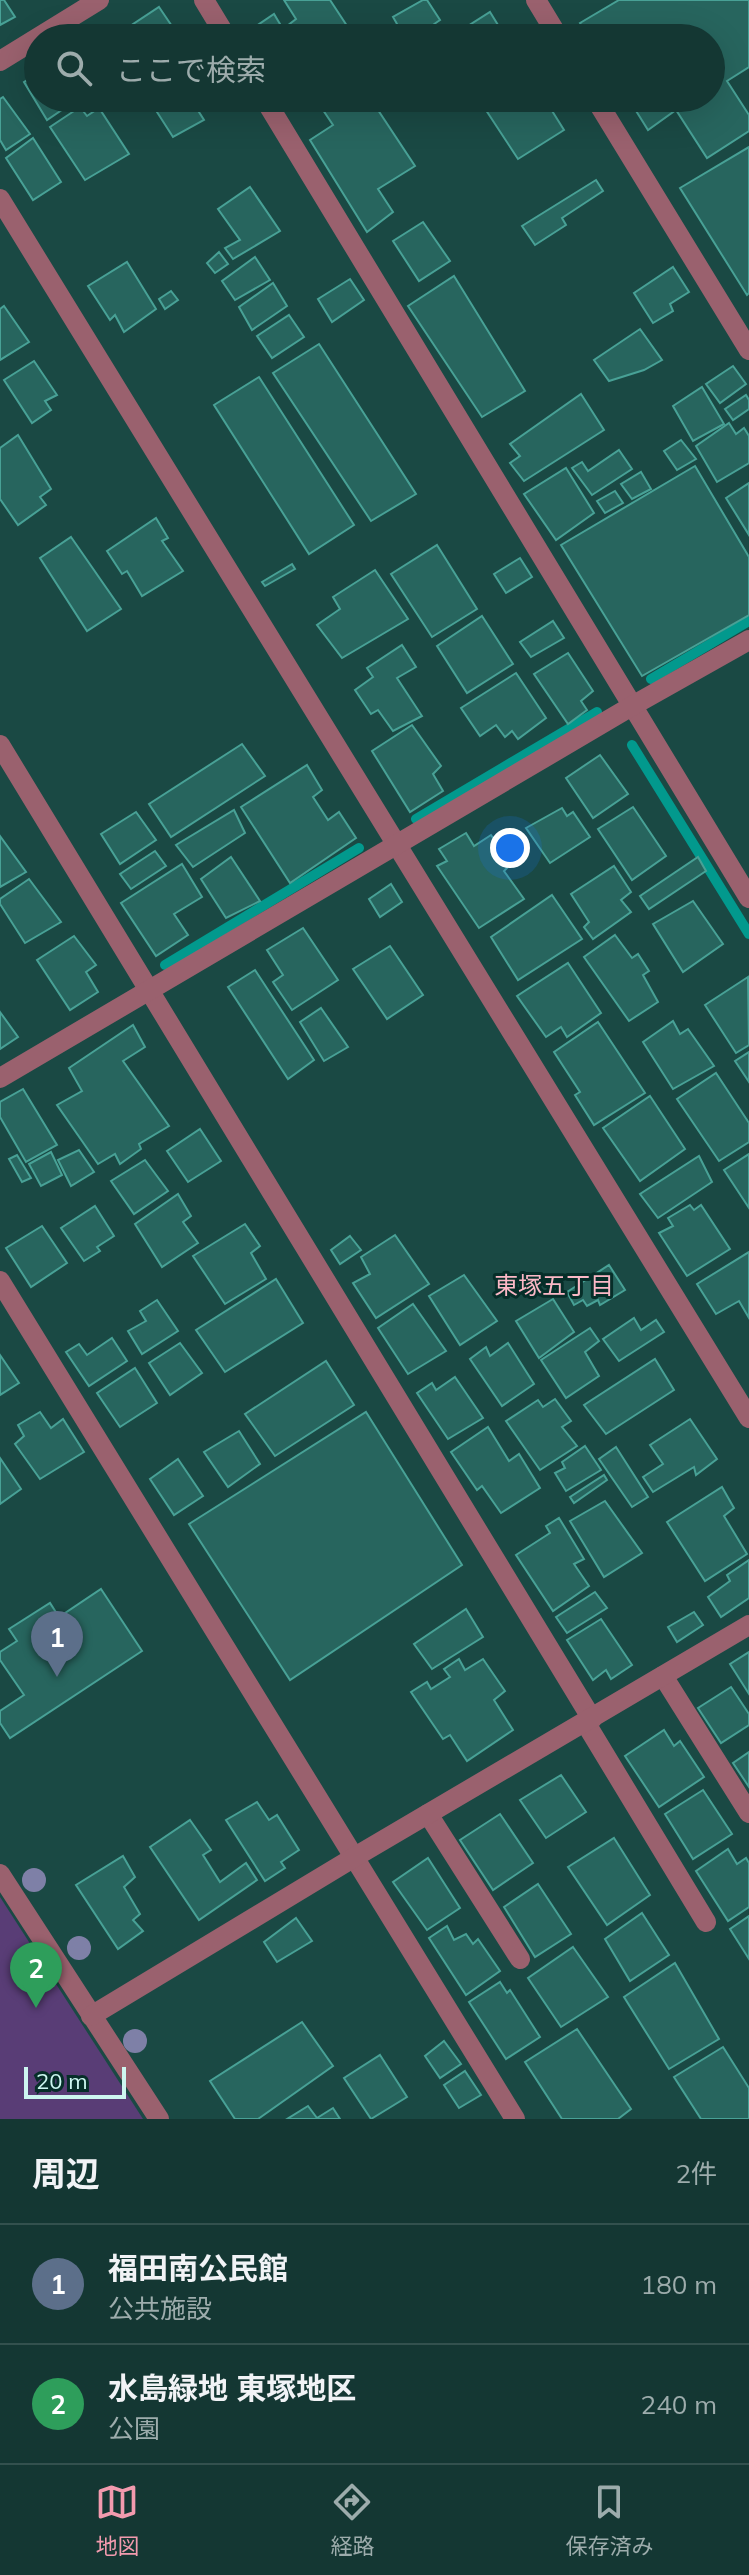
<!DOCTYPE html>
<html lang="ja">
<meta charset="utf-8">
<style>
:root{--surface:#143733;--page:#1d3f3b;--text:#f1f3f6;--muted:#9dacac;--line:#33514e;--accent:#f29aae}
body{margin:0;font-family:Mulish,"Noto Sans JP",sans-serif;background:var(--page);color:var(--text)}
.scale{position:absolute;left:24px;bottom:20px;width:102px;box-sizing:border-box;padding-left:8px;border:4px solid #cdf6f0;border-top:0;font-size:22px;line-height:28px;white-space:nowrap;color:#cdf6f0;-webkit-text-stroke:6px #062e29;paint-order:stroke}
.you{position:absolute;left:510px;top:848px;width:28px;height:28px;margin:-20px;border:6px solid #fff;border-radius:50%;background:#1a73e8;box-shadow:0 0 0 12px #1a73e833}
.badge{display:grid;place-items:center;width:52px;height:52px;border-radius:50%;background:var(--accent);color:#fff;font-size:26px;font-weight:700}
.pin{position:absolute;translate:-50% -66px;filter:drop-shadow(0 2px 4px #0008)}
.pin::after{content:'';position:absolute;top:42px;width:28px;height:24px;background:inherit;clip-path:polygon(0 0,100% 0,50% 100%)}
.list{margin:0;padding:0;list-style:none}
h2{display:flex;justify-content:space-between;align-items:center;height:104px;margin:0;padding:0 32px;font-size:34px}
h2 small{font-size:26px;font-weight:400;color:var(--muted)}
.list li{display:grid;grid-template-columns:52px 1fr auto;gap:24px;align-items:center;box-sizing:border-box;height:120px;padding:0 32px;border-top:2px solid var(--line)}
.list b{display:block;font-size:30px;white-space:nowrap}
.list p{margin:0;font-size:26px;white-space:nowrap;color:var(--muted)}
.list em{font-size:26px;font-style:normal;color:var(--muted)}
.icon{flex:none;width:44px;height:44px;fill:none;stroke:currentColor;stroke-width:2;stroke-linecap:round;stroke-linejoin:round}
.map{position:relative;flex:none;width:749px;height:2119px;overflow:hidden}
.search{position:absolute;background:var(--surface);box-shadow:0 8px 32px #0002;left:24px;right:24px;top:24px;height:88px;display:flex;align-items:center;gap:20px;box-sizing:border-box;padding:0 28px;border-radius:44px;color:var(--muted);font-size:30px}
.sheet{height:344px;background:var(--surface)}
nav{display:flex;justify-content:space-around;align-items:center;box-sizing:border-box;height:112px;border-top:2px solid var(--line);background:var(--surface);font-size:22px;color:var(--muted)}
nav a{display:grid;justify-items:center;gap:4px}
nav .on{color:var(--accent)}
.map>svg:first-child{display:block}
.green{fill:#593d76}
.lines{fill:none;stroke-linecap:round;stroke-linejoin:round}
.stream{stroke:#02998d;stroke-width:10}
.building{fill:#27655e;stroke:#48a196;stroke-width:2}
.minor{stroke:#9a616e;stroke-width:20}
.tertiary{stroke:#9a616e;stroke-width:20}
.tree{fill:#7e80a7}
.labels{text-anchor:middle;dominant-baseline:central;stroke-width:6;stroke-linejoin:round;paint-order:stroke}
.neighbourhood-label{font-size:24px;fill:#fbb8c6;stroke:#062e29}
</style>
<div class="map">
<svg width="749" height="2119" viewBox="0 0 749 2119">
<rect width="100%" height="100%" fill="#1a4944"/>
<polygon class="green" points="0,1897 143,2119 0,2119"/>
<g class="lines">
<g class="stream">
<polyline points="651,679 749,621"/>
<polyline points="632,745 749,934"/>
<polyline points="416,819 597,712"/>
<polyline points="165,965 359,848"/>
</g>
</g>
<g class="building">
<polygon points="0,0 4,0 15,17 0,25"/>
<polygon points="284,0 330,0 355,38 249,38 246,33 274,14 283,29 296,19"/>
<polygon points="423,0 427,0 440,20 414,38 405,38 393,17"/>
<polygon points="619,0 749,0 749,67 727,81 749,115 749,131 707,158 676,110 648,130 628,98 711,98 711,38 590,38 580,23"/>
<polygon points="159,7 180,38 112,38"/>
<polygon points="490,12 506,38 449,38"/>
<polygon points="38,73 38,98 78,99 47,120 24,82"/>
<polygon points="3,97 30,134 6,150 0,140 0,99"/>
<polygon points="148,98 190,98 204,120 173,137"/>
<polygon points="341,98 383,98 388,104 378,110 415,166 378,189 393,212 367,232 310,140 333,125 323,110"/>
<polygon points="478,98 544,98 564,130 518,159"/>
<polygon points="80,107 87,116 99,108 129,154 85,180 50,127"/>
<polygon points="33,138 61,182 33,200 6,158"/>
<polygon points="749,147 749,293 747,295 680,188"/>
<polygon points="596,180 603,191 562,218 566,225 535,245 522,226"/>
<polygon points="250,187 280,231 233,259 225,248 240,240 218,209"/>
<polygon points="423,222 450,261 419,281 393,241"/>
<polygon points="219,252 228,264 215,273 207,263"/>
<polygon points="255,257 270,280 235,300 222,281"/>
<polygon points="127,262 156,309 124,332 115,315 110,320 88,286"/>
<polygon points="673,267 689,292 670,304 673,311 653,323 634,293"/>
<polygon points="454,276 525,391 482,417 408,306"/>
<polygon points="350,279 364,300 332,322 318,299"/>
<polygon points="273,283 287,306 252,330 239,307"/>
<polygon points="171,291 178,300 165,309 159,299"/>
<polygon points="4,306 29,342 0,360 0,309"/>
<polygon points="289,315 304,337 272,358 257,336"/>
<polygon points="640,329 662,360 644,370 609,381 594,360"/>
<polygon points="319,344 416,494 371,521 273,373"/>
<polygon points="34,361 57,395 45,401 51,410 32,423 4,380"/>
<polygon points="733,366 746,384 720,403 706,384"/>
<polygon points="259,377 354,525 309,554 214,405"/>
<polygon points="702,387 724,424 693,441 673,406"/>
<polygon points="581,394 604,430 524,481 510,463 520,456 510,444"/>
<polygon points="746,395 749,400 749,409 733,420 725,409"/>
<polygon points="729,423 736,434 744,428 749,436 749,463 717,482 696,446"/>
<polygon points="18,435 51,489 40,497 46,505 18,525 0,499 0,448"/>
<polygon points="681,440 696,459 677,470 664,451"/>
<polygon points="619,450 632,469 592,495 572,468 582,462 588,471"/>
<polygon points="695,466 749,557 749,615 642,676 561,545"/>
<polygon points="566,468 594,513 556,540 524,494"/>
<polygon points="641,472 651,489 632,499 621,484"/>
<polygon points="749,483 749,535 726,498"/>
<polygon points="615,491 623,503 605,513 597,501"/>
<polygon points="156,518 168,538 162,541 183,571 142,596 127,571 122,574 107,551"/>
<polygon points="71,537 121,609 87,631 40,558"/>
<polygon points="437,545 477,609 432,637 391,574"/>
<polygon points="520,558 532,577 506,593 494,574"/>
<polygon points="292,564 295,569 265,586 262,582"/>
<polygon points="375,570 408,619 342,658 317,625 340,609 333,597"/>
<polygon points="482,616 513,664 467,693 437,646"/>
<polygon points="553,621 564,638 531,657 520,642"/>
<polygon points="402,645 416,667 397,678 422,716 393,731 378,710 371,714 355,690 373,677 367,668"/>
<polygon points="568,653 593,691 581,701 587,710 568,724 534,674"/>
<polygon points="516,673 546,718 518,739 512,731 505,737 496,725 480,736 461,708"/>
<polygon points="412,725 441,766 433,774 443,791 410,812 372,751"/>
<polygon points="242,744 265,776 171,837 149,804"/>
<polygon points="600,755 628,794 593,818 566,778"/>
<polygon points="307,765 322,790 313,797 328,820 339,812 356,838 290,883 241,807"/>
<polygon points="633,807 666,856 632,880 598,829"/>
<polygon points="562,808 567,816 573,812 590,837 550,863 526,828"/>
<polygon points="234,810 245,833 193,867 176,845"/>
<polygon points="136,812 156,840 120,864 101,834"/>
<polygon points="466,833 474,846 491,835 511,864 504,871 524,899 479,928 437,866 447,861 439,849"/>
<polygon points="0,836 26,872 0,887"/>
<polygon points="155,851 166,866 131,889 120,874"/>
<polygon points="231,857 260,901 226,918 201,879"/>
<polygon points="698,857 706,871 649,909 640,896"/>
<polygon points="182,864 202,897 174,914 188,935 156,956 121,903"/>
<polygon points="614,866 631,892 621,900 631,912 593,939 584,927 589,922 571,894"/>
<polygon points="29,879 61,922 25,943 0,904 0,899"/>
<polygon points="391,884 402,902 380,917 369,899"/>
<polygon points="552,895 582,939 518,980 491,937"/>
<polygon points="693,901 723,944 683,972 653,924"/>
<polygon points="303,928 338,980 292,1010 273,982 283,975 267,950"/>
<polygon points="615,935 632,958 638,954 649,971 643,975 658,1002 629,1021 584,957"/>
<polygon points="74,936 96,965 86,972 98,992 70,1010 37,960"/>
<polygon points="390,946 423,995 387,1019 353,969"/>
<polygon points="568,963 601,1013 567,1037 561,1027 546,1037 517,996"/>
<polygon points="255,970 314,1060 288,1079 228,987"/>
<polygon points="748,977 749,1045 736,1053 705,1005"/>
<polygon points="321,1008 348,1047 324,1061 300,1022"/>
<polygon points="0,1012 18,1037 0,1049"/>
<polygon points="673,1021 680,1034 688,1029 714,1066 673,1089 643,1042"/>
<polygon points="598,1022 645,1093 594,1125 575,1095 580,1092 554,1052"/>
<polygon points="133,1025 145,1047 123,1061 169,1126 139,1144 141,1149 120,1164 115,1154 98,1164 57,1105 82,1091 69,1068"/>
<polygon points="749,1052 749,1082 735,1061"/>
<polygon points="716,1073 749,1123 749,1142 719,1161 677,1099"/>
<polygon points="23,1089 57,1145 26,1162 0,1117 0,1102"/>
<polygon points="650,1096 685,1149 640,1181 603,1128"/>
<polygon points="200,1129 221,1161 188,1182 167,1151"/>
<polygon points="79,1150 94,1172 71,1186 58,1160"/>
<polygon points="51,1152 62,1175 41,1186 29,1164"/>
<polygon points="749,1154 749,1208 724,1170"/>
<polygon points="17,1155 31,1178 22,1182 9,1159"/>
<polygon points="699,1156 712,1182 658,1218 640,1194"/>
<polygon points="145,1160 168,1191 134,1214 111,1181"/>
<polygon points="178,1194 191,1216 183,1222 198,1243 162,1267 135,1224"/>
<polygon points="690,1205 694,1210 701,1205 730,1249 687,1276 659,1233 673,1226 668,1218"/>
<polygon points="95,1206 114,1236 97,1247 100,1251 84,1261 61,1228"/>
<polygon points="245,1224 260,1246 251,1253 266,1279 225,1304 193,1256"/>
<polygon points="42,1226 67,1263 31,1287 6,1248"/>
<polygon points="395,1235 429,1284 376,1318 353,1283 370,1274 361,1257"/>
<polygon points="350,1236 361,1250 340,1264 331,1250"/>
<polygon points="749,1252 749,1318 739,1301 716,1314 697,1284"/>
<polygon points="609,1265 625,1290 600,1305 598,1300 587,1306 583,1300 574,1305 567,1292"/>
<polygon points="464,1275 497,1321 460,1345 429,1296"/>
<polygon points="276,1279 303,1323 225,1372 196,1330"/>
<polygon points="553,1299 574,1332 539,1358 516,1321"/>
<polygon points="157,1300 178,1331 142,1354 128,1331 146,1321 140,1311"/>
<polygon points="413,1304 446,1351 408,1374 378,1328"/>
<polygon points="634,1318 641,1330 656,1320 664,1332 619,1361 603,1339"/>
<polygon points="590,1328 599,1341 585,1352 599,1376 566,1398 541,1360"/>
<polygon points="112,1338 127,1361 89,1386 66,1352 79,1344 87,1355"/>
<polygon points="180,1343 202,1373 170,1395 149,1363"/>
<polygon points="508,1343 534,1384 502,1406 470,1359 486,1347 490,1356"/>
<polygon points="0,1355 19,1383 0,1395"/>
<polygon points="655,1359 674,1390 606,1434 584,1405"/>
<polygon points="326,1361 354,1405 275,1456 245,1414"/>
<polygon points="135,1368 157,1403 120,1427 97,1393"/>
<polygon points="455,1377 483,1418 448,1439 417,1393 432,1383 436,1390"/>
<polygon points="555,1399 571,1421 562,1427 577,1446 540,1470 506,1421 538,1400 543,1407"/>
<polygon points="40,1412 51,1428 63,1419 84,1452 40,1479 15,1444 24,1436 18,1425"/>
<polygon points="366,1412 462,1565 290,1680 189,1524"/>
<polygon points="690,1419 717,1459 696,1475 694,1467 653,1492 643,1477 663,1464 650,1445"/>
<polygon points="488,1427 509,1461 519,1454 540,1488 501,1513 482,1486 477,1490 451,1452"/>
<polygon points="239,1431 260,1464 228,1487 204,1452"/>
<polygon points="585,1446 601,1470 566,1491 555,1473 565,1468 562,1462"/>
<polygon points="616,1447 648,1497 632,1507 599,1459"/>
<polygon points="0,1458 21,1489 0,1504"/>
<polygon points="178,1459 203,1496 174,1515 150,1479"/>
<polygon points="604,1475 607,1480 574,1503 570,1497"/>
<polygon points="722,1487 734,1508 724,1516 747,1554 705,1581 667,1522"/>
<polygon points="605,1501 642,1553 604,1577 570,1521"/>
<polygon points="559,1518 584,1559 574,1564 589,1586 553,1611 516,1555 550,1533 546,1526"/>
<polygon points="749,1560 749,1598 721,1617 708,1597 730,1581 727,1575"/>
<polygon points="101,1589 142,1651 10,1738 0,1723 0,1711 24,1695 0,1660 0,1652 17,1641 9,1629 50,1603 59,1617"/>
<polygon points="595,1592 607,1608 567,1633 556,1617"/>
<polygon points="466,1609 483,1637 432,1669 414,1644"/>
<polygon points="694,1612 703,1625 677,1642 668,1627"/>
<polygon points="601,1619 632,1665 611,1679 606,1670 593,1680 567,1640"/>
<polygon points="749,1652 749,1694 730,1664"/>
<polygon points="459,1659 465,1670 483,1659 505,1691 494,1700 513,1730 467,1761 450,1735 443,1739 411,1692 427,1682 431,1689 450,1677 444,1669"/>
<polygon points="731,1687 749,1714 749,1725 721,1743 698,1708"/>
<polygon points="664,1730 674,1746 680,1741 704,1777 659,1807 625,1756"/>
<polygon points="749,1752 749,1787 733,1763"/>
<polygon points="561,1775 586,1812 546,1838 520,1800"/>
<polygon points="703,1790 732,1834 693,1859 665,1814"/>
<polygon points="257,1802 269,1820 277,1815 299,1850 281,1862 285,1868 265,1881 226,1820"/>
<polygon points="500,1814 533,1863 493,1890 460,1840"/>
<polygon points="190,1820 211,1850 203,1855 220,1882 246,1863 257,1880 199,1920 150,1847"/>
<polygon points="614,1838 650,1895 607,1925 568,1867"/>
<polygon points="728,1849 737,1864 746,1858 749,1863 749,1907 728,1921 696,1871"/>
<polygon points="123,1856 135,1877 124,1887 140,1914 133,1920 143,1931 118,1949 76,1885"/>
<polygon points="428,1858 460,1908 427,1930 393,1882"/>
<polygon points="538,1884 571,1934 535,1957 504,1907"/>
<polygon points="642,1913 669,1955 630,1981 605,1939"/>
<polygon points="749,1916 749,1959 730,1929"/>
<polygon points="296,1918 312,1941 277,1962 264,1942"/>
<polygon points="447,1926 454,1940 466,1934 473,1944 478,1939 500,1971 466,1995 429,1938"/>
<polygon points="573,1947 608,1997 561,2027 528,1978"/>
<polygon points="675,1963 719,2039 669,2069 624,1997"/>
<polygon points="500,1982 507,1993 510,1990 540,2037 506,2059 469,2002"/>
<polygon points="302,2022 333,2066 258,2119 235,2119 210,2081"/>
<polygon points="577,2029 631,2109 618,2119 562,2119 525,2062"/>
<polygon points="444,2041 461,2064 440,2078 425,2056"/>
<polygon points="723,2047 749,2088 749,2119 701,2119 674,2077"/>
<polygon points="380,2055 407,2097 371,2119 344,2078"/>
<polygon points="465,2071 481,2095 459,2108 444,2085"/>
<polygon points="308,2106 317,2118 333,2108 340,2119 287,2119"/>
</g>
<g class="lines">
<g class="minor">
<polyline points="204,0 227,38"/>
<polyline points="536,0 559,38"/>
<polyline points="264,98 749,898"/>
<polyline points="595,98 749,350"/>
<polyline points="0,199 749,1418"/>
<polyline points="0,745 592,1719"/>
<polyline points="0,1078 632,706 749,640"/>
<polyline points="0,1281 515,2119"/>
<polyline points="663,1676 749,1813"/>
<polyline points="585,1722 706,1922"/>
<polyline points="428,1814 520,1959"/>
<polyline points="0,1874 159,2119"/>
<polyline points="91,2016 353,1858 749,1625"/>
</g>
<polyline class="tertiary" points="0,61 99,0"/>
</g>
<g class="tree">
<circle cx="34" cy="1880" r="12"/>
<circle cx="79" cy="1948" r="12"/>
<circle cx="135" cy="2041" r="12"/>
</g>
<g class="labels">
<g class="neighbourhood-label">
<text x="554" y="1285">東塚五丁目</text>
</g>
</g>
</svg>
<div class="scale">20 m</div>
<div class="you"></div>
<div class="pin badge" style="left:57px;top:1677px;background:#5c6f8a">1</div>
<div class="pin badge" style="left:36px;top:2008px;background:#2e9e5b">2</div>
<div class="search"><svg class="icon" aria-label="search" viewBox="0 0 24 24"><circle cx="10" cy="10" r="6"/><path d="M15 15l6 6"/></svg>ここで検索</div>
</div>
<section class="sheet">
<h2>周辺<small>2件</small></h2>
<ul class="list">
<li><span class="badge" style="background:#5c6f8a">1</span><div><b>福田南公民館</b><p>公共施設</p></div><em>180 m</em></li>
<li><span class="badge" style="background:#2e9e5b">2</span><div><b>水島緑地 東塚地区</b><p>公園</p></div><em>240 m</em></li>
</ul>
</section>
<nav>
<a class="on"><svg class="icon" aria-label="map" viewBox="0 0 24 24"><path d="M3 6l6-2 6 2 6-2v14l-6 2-6-2-6 2zM9 4v14M15 6v14"/></svg>地図</a>
<a><svg class="icon" aria-label="directions" viewBox="0 0 24 24"><path d="M12 3l9 9-9 9-9-9zM9 14v-3h6M13 9l2 2-2 2"/></svg>経路</a>
<a><svg class="icon" aria-label="saved" viewBox="0 0 24 24"><path d="M7 4h10v16l-5-4-5 4z"/></svg>保存済み</a>
</nav>
